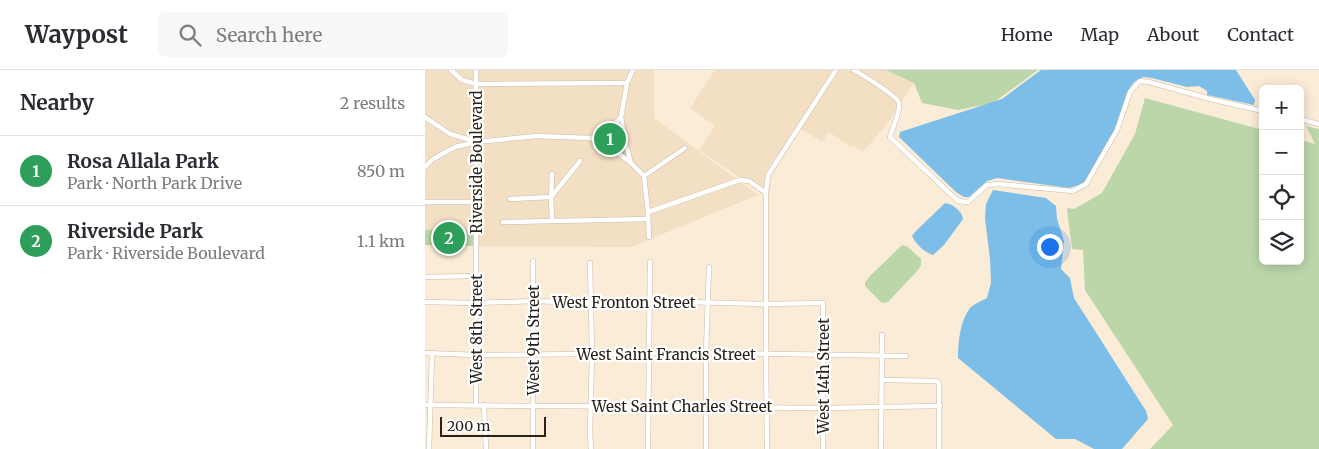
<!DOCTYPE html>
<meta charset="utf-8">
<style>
:root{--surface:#fff;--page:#f7f7f7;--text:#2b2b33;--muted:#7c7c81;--line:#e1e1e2;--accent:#0f766e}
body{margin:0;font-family:Merriweather,serif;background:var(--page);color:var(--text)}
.controls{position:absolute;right:15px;top:15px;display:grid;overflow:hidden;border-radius:8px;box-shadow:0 2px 12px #0003}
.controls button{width:45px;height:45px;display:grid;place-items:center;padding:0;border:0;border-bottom:1px solid var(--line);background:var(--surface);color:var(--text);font:25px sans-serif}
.scale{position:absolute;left:15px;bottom:12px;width:106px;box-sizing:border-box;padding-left:5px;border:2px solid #28221b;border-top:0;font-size:14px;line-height:18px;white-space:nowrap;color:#28221b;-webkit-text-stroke:4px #fff;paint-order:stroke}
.you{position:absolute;left:624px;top:176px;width:18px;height:18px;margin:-12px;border:4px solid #fff;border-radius:50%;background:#1a73e8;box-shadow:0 0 0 8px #1a73e833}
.badge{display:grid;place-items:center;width:32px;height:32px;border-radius:50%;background:var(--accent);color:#fff;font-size:16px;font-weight:700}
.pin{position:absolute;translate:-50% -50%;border:2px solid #fff;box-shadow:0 1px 5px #0006}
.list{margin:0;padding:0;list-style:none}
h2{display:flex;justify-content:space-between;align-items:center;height:65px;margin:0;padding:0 20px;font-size:21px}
h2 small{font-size:16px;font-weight:400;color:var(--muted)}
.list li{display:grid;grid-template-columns:32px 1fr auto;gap:15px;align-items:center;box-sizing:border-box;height:70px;padding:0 20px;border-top:1px solid var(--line)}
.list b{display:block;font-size:19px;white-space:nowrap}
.list p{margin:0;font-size:16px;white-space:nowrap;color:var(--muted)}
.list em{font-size:16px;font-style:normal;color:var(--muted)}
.icon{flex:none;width:28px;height:28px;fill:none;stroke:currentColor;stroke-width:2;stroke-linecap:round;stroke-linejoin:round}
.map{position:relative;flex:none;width:894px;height:379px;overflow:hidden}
header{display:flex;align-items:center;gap:30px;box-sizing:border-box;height:70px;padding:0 25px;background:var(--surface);border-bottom:1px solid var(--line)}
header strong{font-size:24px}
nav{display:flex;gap:28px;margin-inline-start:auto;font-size:18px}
.search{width:350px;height:45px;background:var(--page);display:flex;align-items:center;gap:12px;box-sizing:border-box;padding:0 18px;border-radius:8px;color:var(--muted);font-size:19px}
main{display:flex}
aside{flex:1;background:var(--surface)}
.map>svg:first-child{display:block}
.built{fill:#f3dfc4}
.green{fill:#bbd7aa}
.water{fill:#7cbee7}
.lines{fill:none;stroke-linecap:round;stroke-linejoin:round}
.minor-casing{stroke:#cabba7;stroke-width:5.5}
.minor{stroke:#fff;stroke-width:4.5}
.labels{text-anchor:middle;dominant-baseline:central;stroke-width:4.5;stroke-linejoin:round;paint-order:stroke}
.street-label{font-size:15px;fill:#28221b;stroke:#fff}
</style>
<header>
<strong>Waypost</strong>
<div class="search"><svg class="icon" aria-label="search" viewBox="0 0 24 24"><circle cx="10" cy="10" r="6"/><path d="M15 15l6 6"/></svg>Search here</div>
<nav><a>Home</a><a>Map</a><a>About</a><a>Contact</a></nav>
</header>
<main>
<aside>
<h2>Nearby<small>2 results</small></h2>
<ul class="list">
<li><span class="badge" style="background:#2e9e5b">1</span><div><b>Rosa Allala Park</b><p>Park · North Park Drive</p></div><em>850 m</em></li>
<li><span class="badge" style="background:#2e9e5b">2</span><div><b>Riverside Park</b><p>Park · Riverside Boulevard</p></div><em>1.1 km</em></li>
</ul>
</aside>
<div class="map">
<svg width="894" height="379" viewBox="0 0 894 379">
<rect width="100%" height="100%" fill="#fbecd7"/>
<g class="built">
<polygon points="0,0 229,0 229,48 333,125 206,177 48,176 47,160 0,160"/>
<polygon points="290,0 461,0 489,13 462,54 438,82 428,75 426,77 404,62 397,72 376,59 346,106 345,123 318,107 314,107 274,80 290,56 265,38"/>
</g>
<g class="green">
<polygon points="461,0 613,0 568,33 533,40 497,33 489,13"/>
<polygon points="720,28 838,60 838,191 875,191 875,70 890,74 881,56 894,59 894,379 725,379 748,355 660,220 658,180 647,179 642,140 642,138 649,139 677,123 710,64"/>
<polygon points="195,52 197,68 201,84 200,86 182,73 173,69 185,62"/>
<polygon points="0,160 48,160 48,176 0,175"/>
<polygon points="478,175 483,177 496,189 496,195 494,199 463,232 457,233 440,216 440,213 444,207 476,176"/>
</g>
<g class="water">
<polygon points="616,0 811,0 830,30 829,35 782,25 782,21 774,16 762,17 727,8 718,7 709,12 702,22 691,58 661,111 654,115 644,118 572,108 562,111 544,127 539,127 531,122 474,67 475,62 577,29"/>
<path d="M 568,120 L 621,128 L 631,136 L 632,149 L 639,171 L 636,199 L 645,208 L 649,228 L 721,341 L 723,349 L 697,379 L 669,379 L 650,369 L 631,369 L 533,288 C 533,272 535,251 545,238 C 549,234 556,231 562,228 L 566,213 L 565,189 L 560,148 L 561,134 Z"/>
<path d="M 520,133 C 528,134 537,141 538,149 L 519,175 L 508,185 C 499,182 491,174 487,166 L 492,160 Z"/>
</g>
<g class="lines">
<defs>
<g id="minor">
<polyline points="26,0 37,10 51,14 202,13"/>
<polyline points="51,0 51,335"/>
<path d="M 429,0 C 437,5 472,25 474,33 C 476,40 467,59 465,67 L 533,131 L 543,132 L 562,115 L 573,114 L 648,121 L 661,114 L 692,60 L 705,22 L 715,11 L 724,12 L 789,30 L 838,41"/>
<polyline points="0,47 25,64 49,71"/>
<polyline points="196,47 200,71 206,93 219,106 223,142 224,167"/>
<polyline points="875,49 894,54"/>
<polyline points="165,68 185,77 206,93"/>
<polyline points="0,97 8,89 30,77 51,72 112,66 165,68 183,61 196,47 202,13 208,0"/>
<polyline points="219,106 260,78"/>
<polyline points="85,129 126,127 127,104"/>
<polyline points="0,132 51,132"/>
<polyline points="223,142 315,110 324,111 341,123"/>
<polyline points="127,150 126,127 155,91"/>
<polyline points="78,152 223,149"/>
<polyline points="165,193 167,284 165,362 166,379"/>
<polyline points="0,207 51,206"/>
<polyline points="0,232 51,233 108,231 165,233 225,231 341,234 398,233 398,379"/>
<polyline points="0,283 51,285 281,283 481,286"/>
<polyline points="457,310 512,311 514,314 514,379"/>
<polyline points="0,335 398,338 515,336"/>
<polyline points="59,335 61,379"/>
<polyline points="4,379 7,283"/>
<polyline points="108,379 108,191"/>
<polyline points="223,379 225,192"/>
<polyline points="281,379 281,283 284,197"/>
<polyline points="342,379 341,284 341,123 343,105 411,0"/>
<polyline points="456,379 457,265"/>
</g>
</defs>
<use href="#minor" class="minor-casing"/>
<use href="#minor" class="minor"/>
</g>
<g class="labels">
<g class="street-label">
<text transform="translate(51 92) rotate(-90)">Riverside Boulevard</text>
<text x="199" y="232">West Fronton Street</text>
<text transform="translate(51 259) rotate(-90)">West 8th Street</text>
<text transform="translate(108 270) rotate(-90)">West 9th Street</text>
<text x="241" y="284">West Saint Francis Street</text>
<text transform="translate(398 306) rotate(-90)">West 14th Street</text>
<text x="257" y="336">West Saint Charles Street</text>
</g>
</g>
</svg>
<div class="controls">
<button>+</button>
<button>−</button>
<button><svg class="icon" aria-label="locate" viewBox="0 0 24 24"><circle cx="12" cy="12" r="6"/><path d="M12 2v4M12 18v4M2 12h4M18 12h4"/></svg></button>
<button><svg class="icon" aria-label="layers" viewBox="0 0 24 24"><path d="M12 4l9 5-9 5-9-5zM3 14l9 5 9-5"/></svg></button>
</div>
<div class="scale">200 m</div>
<div class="you"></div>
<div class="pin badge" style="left:185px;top:69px;background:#2e9e5b">1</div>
<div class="pin badge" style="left:24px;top:168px;background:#2e9e5b">2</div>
</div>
</main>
